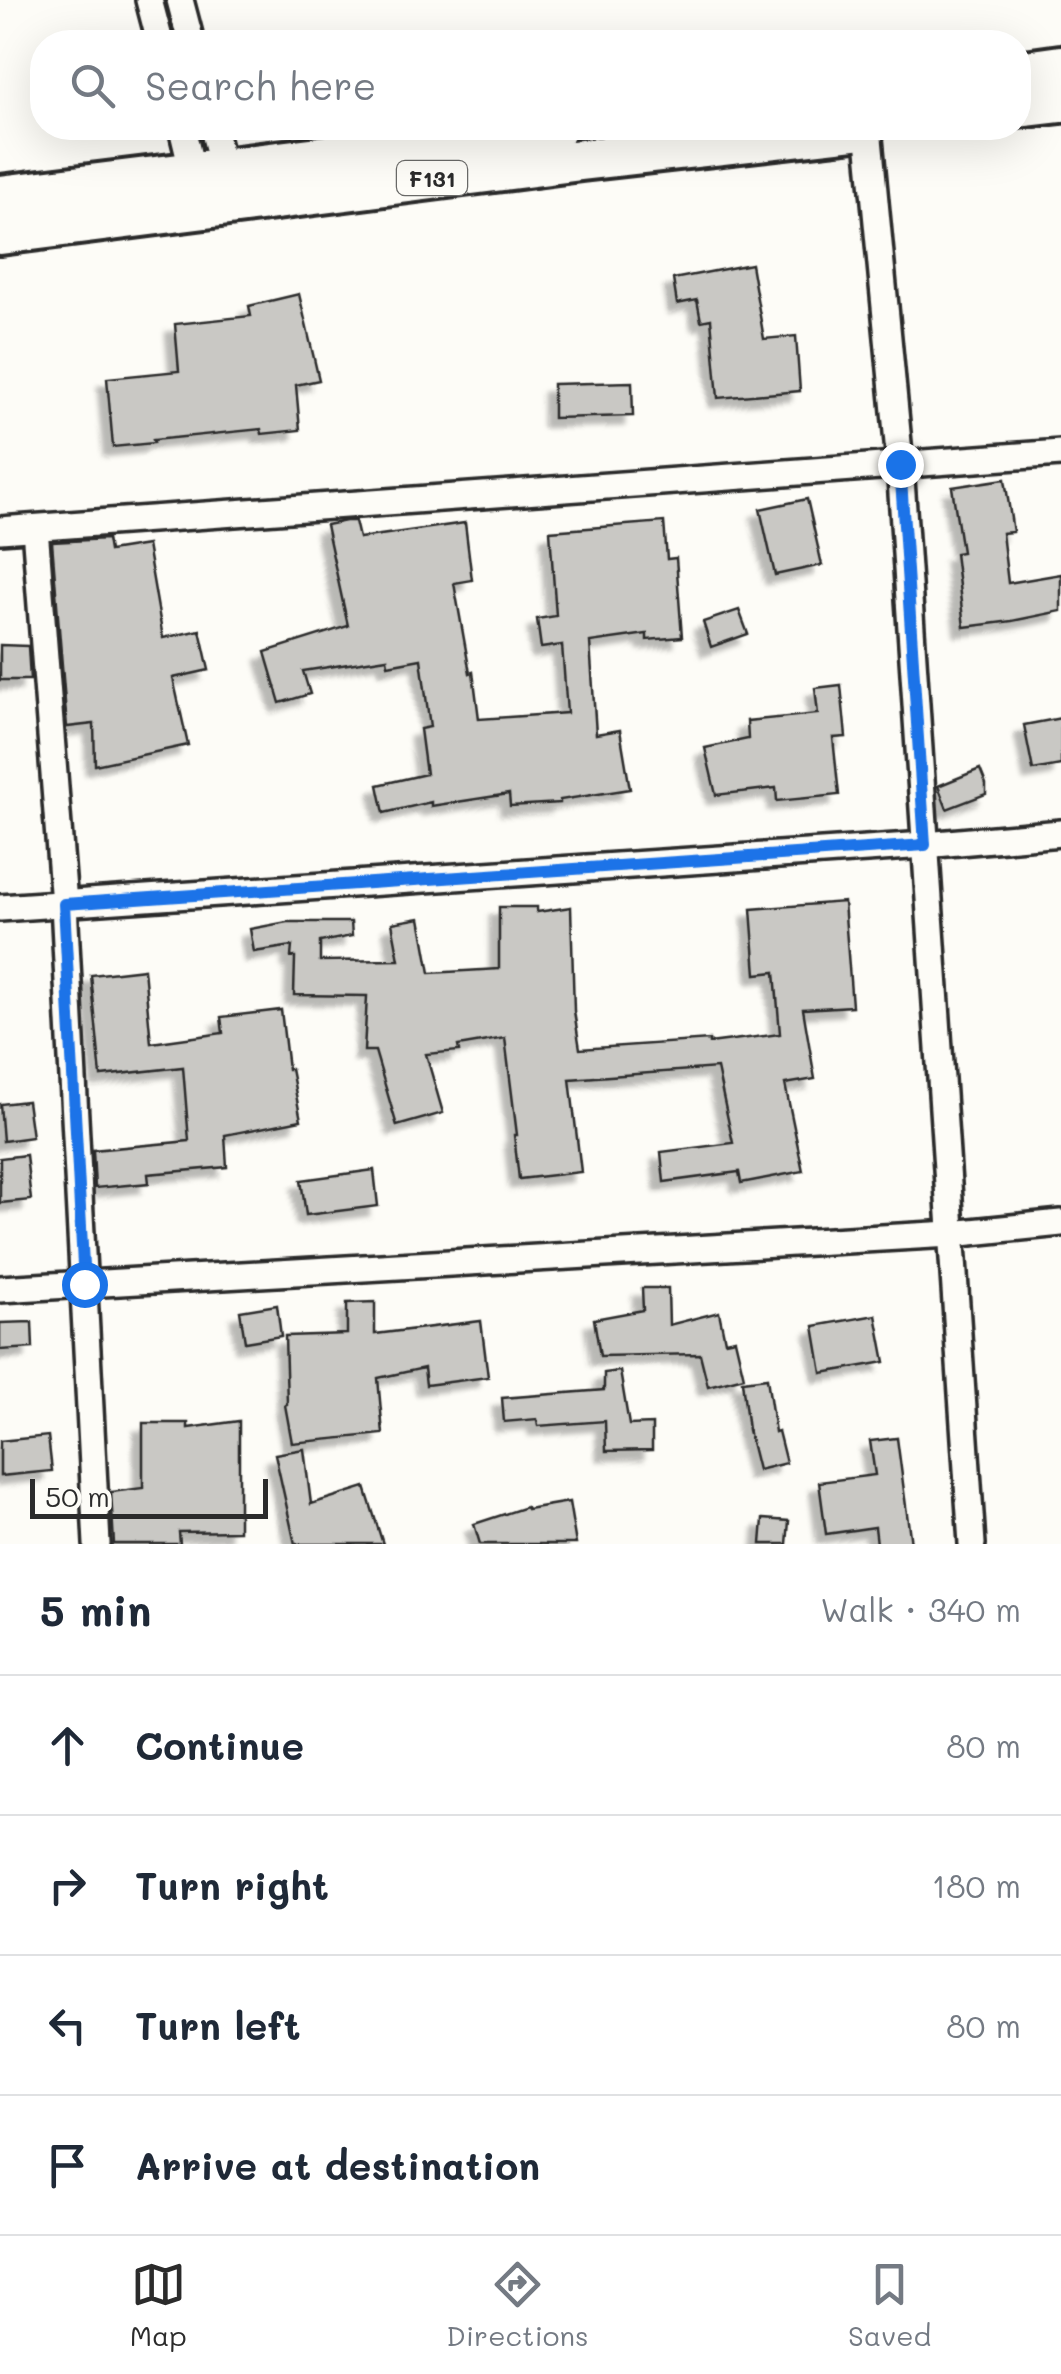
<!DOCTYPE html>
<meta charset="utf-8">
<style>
:root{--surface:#fff;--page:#f6f6f7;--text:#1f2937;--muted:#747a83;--line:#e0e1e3;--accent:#2b2b2b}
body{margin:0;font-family:Mali,sans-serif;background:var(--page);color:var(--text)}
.scale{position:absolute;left:30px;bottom:25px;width:238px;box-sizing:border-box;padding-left:10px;border:5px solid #2b2b2b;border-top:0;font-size:28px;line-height:35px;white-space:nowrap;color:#2b2b2b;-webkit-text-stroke:8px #fdfcf7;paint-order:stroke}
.stop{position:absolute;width:30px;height:30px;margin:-22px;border:8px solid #1a73e8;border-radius:50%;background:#fff}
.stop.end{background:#1a73e8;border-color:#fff;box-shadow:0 2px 10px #0008}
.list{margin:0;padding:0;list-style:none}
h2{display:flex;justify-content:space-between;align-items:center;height:130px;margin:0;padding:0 40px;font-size:42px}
h2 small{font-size:32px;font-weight:400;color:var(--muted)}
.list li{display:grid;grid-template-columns:65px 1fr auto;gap:30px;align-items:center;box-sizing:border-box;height:140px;padding:0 40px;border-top:2px solid var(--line)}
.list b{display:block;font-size:38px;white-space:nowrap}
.list em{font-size:32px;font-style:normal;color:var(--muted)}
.icon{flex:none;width:55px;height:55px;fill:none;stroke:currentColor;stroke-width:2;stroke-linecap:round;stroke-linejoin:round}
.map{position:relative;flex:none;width:1061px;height:1544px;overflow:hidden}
.search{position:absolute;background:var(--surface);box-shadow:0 10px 40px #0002;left:30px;right:30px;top:30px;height:110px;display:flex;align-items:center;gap:25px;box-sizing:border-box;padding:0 35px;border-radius:40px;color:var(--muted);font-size:38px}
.sheet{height:690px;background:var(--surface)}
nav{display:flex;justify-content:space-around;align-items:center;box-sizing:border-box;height:140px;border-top:2px solid var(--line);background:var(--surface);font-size:28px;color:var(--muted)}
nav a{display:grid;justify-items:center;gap:5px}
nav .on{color:var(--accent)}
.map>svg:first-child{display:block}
.building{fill:#c9c8c4;stroke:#2b2b2b;stroke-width:2.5;filter:url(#shadow)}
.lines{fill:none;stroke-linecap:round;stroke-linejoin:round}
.minor-casing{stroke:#2b2b2b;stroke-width:32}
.primary-casing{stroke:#2b2b2b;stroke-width:48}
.minor{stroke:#fdfcf7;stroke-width:25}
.primary{stroke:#fdfcf7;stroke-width:40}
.route{stroke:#1a73e8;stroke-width:12}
.labels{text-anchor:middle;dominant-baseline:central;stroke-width:10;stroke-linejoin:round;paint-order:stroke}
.shield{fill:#fdfcf7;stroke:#6a6a68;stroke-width:2.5}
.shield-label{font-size:22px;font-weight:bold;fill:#2b2b2b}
</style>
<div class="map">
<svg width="1061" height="1544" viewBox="0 0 1061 1544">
<defs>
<filter id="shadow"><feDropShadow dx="-9" dy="9" stdDeviation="2.5" flood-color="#0004"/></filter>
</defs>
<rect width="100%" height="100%" fill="#fdfcf7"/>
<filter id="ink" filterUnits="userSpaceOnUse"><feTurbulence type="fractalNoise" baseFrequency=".01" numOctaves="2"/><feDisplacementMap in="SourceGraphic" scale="20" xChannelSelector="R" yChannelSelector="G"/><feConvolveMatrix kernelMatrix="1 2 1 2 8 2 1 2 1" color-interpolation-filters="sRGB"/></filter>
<g filter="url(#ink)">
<g class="building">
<polygon points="751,264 764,339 796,336 800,391 718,398 711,319 701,321 697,300 677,304 673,279"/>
<polygon points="299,294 319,380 296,385 300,430 262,434 261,429 153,440 154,443 113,447 107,378 179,371 175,324 251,316 249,306"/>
<polygon points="632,382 633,416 553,418 553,384"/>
<polygon points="1005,479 1013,532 1002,533 1008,583 1061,574 1061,611 1012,621 964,627 955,553 962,552 952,487"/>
<polygon points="807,499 822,565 775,575 760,509"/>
<polygon points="346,521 355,521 359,538 465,523 472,580 454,583 470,673 473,672 479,719 567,713 562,645 541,648 537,619 556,616 550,531 664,522 667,559 676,558 682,637 647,640 647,634 590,642 596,734 620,730 630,789 560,800 560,803 510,806 509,794 431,806 431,802 384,813 378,785 426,774 420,729 430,727 421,659 388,665 387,658 303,671 310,694 280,703 265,652 348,626 326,525"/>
<polygon points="107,539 109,551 147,545 163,638 200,630 209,670 173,678 188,745 95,765 94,724 67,727 52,542"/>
<polygon points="739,610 748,634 711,647 703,622"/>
<polygon points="0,645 28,646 30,680 0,680"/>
<polygon points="841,685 846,737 833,738 839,795 777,801 776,788 716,795 705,748 748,739 747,721 818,714 815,688"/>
<polygon points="1061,718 1061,765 1033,770 1024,725"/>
<polygon points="980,769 986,784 986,794 947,809 938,786"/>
<polygon points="844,902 852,1006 803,1009 815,1079 785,1084 803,1171 741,1183 739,1172 664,1182 661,1152 733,1143 717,1068 570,1079 581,1172 519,1179 514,1135 517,1135 505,1038 458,1046 459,1051 426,1054 443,1113 397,1126 375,1051 364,1051 367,996 294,995 295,957 291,957 292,946 254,952 250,929 287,922 351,922 352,936 320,942 320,961 399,960 392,923 420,918 430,973 499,969 499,907 537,907 537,912 571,907 574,1011 580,1049 709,1040 709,1043 780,1034 775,972 756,974 751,909"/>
<polygon points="144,969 151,1043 223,1033 221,1017 281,1010 288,1069 291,1069 301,1120 225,1135 227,1167 148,1174 149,1183 95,1188 93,1150 189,1141 183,1067 101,1076 91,975"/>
<polygon points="27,1101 32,1137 3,1141 0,1104"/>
<polygon points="26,1155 31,1200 0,1203 0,1158"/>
<polygon points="374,1170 378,1206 306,1215 301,1180"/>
<polygon points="642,1288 668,1288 669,1325 719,1312 725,1341 735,1339 744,1377 708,1386 700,1354 600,1356 594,1319 643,1310"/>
<polygon points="375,1302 375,1334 481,1321 488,1377 426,1385 424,1368 378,1378 383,1434 292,1443 285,1405 287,1404 285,1336 347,1334 347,1303"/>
<polygon points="277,1305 281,1336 245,1342 240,1311"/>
<polygon points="876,1315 885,1362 822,1373 814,1326"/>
<polygon points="32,1322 33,1348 0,1350 0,1323"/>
<polygon points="620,1371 629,1425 652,1424 652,1450 606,1451 605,1421 538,1426 537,1419 504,1422 502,1398 604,1390 604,1373"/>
<polygon points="767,1378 775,1432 778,1431 786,1463 758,1470 748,1430 742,1381"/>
<polygon points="239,1421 239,1531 179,1532 180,1544 114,1544 111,1492 143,1488 143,1423 188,1423 188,1428"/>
<polygon points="48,1436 52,1471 0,1476 0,1441"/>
<polygon points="897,1438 911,1544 877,1544 875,1527 826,1534 819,1482 875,1475 870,1441"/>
<polygon points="304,1449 311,1504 365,1487 383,1544 295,1544 275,1454"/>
<polygon points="569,1502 576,1544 480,1544 474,1524 526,1507 527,1509"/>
<polygon points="763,1519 789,1521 787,1544 761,1544"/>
</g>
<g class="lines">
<defs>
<g id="minor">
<polyline points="149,0 160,42"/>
<polyline points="180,0 191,42"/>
<polyline points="182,128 196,186"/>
<polyline points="213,128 226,181"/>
<polyline points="868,128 900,464 972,1544"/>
<polyline points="35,528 64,904 97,1544"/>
<polyline points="0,530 1061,453"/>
<polyline points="0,908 925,845 1061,833"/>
<polyline points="0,1289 951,1234 1061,1223"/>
</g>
<g id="primary">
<polyline points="1018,72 1061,66"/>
<polyline points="1018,107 1061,102"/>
<polyline points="0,196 556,128"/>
<polyline points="0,234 581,160 864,128"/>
</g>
</defs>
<use href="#minor" class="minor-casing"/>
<use href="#primary" class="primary-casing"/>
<use href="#minor" class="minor"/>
<use href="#primary" class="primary"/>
</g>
</g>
<g class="lines" filter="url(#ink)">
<polyline class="route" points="84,1284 64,904 925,845 900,464"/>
</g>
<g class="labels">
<rect class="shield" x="397" y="161" width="70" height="34" rx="8"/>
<g class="shield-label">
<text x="432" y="178">F131</text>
</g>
</g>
</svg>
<div class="scale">50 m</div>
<div class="stop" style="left:84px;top:1284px"></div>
<div class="stop end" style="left:900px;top:464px"></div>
<div class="search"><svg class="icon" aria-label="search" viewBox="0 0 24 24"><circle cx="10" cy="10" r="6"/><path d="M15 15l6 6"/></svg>Search here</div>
</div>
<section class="sheet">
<h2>5 min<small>Walk · 340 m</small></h2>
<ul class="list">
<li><svg class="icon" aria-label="ahead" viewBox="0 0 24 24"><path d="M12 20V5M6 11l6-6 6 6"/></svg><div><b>Continue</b></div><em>80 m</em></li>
<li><svg class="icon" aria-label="right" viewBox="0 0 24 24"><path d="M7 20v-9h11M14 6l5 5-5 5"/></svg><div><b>Turn right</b></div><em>180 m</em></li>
<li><svg class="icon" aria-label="left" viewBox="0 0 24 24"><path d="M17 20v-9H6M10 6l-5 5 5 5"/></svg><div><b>Turn left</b></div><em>80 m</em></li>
<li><svg class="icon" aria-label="arrive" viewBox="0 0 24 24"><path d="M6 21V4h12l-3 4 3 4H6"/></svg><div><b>Arrive at destination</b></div></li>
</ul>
</section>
<nav>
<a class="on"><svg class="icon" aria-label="map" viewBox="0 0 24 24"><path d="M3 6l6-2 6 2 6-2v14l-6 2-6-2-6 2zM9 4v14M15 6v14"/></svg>Map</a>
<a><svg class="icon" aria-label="directions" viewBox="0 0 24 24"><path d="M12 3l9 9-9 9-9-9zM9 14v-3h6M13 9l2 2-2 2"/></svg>Directions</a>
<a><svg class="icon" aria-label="saved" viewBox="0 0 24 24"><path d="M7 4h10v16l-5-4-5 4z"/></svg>Saved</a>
</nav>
